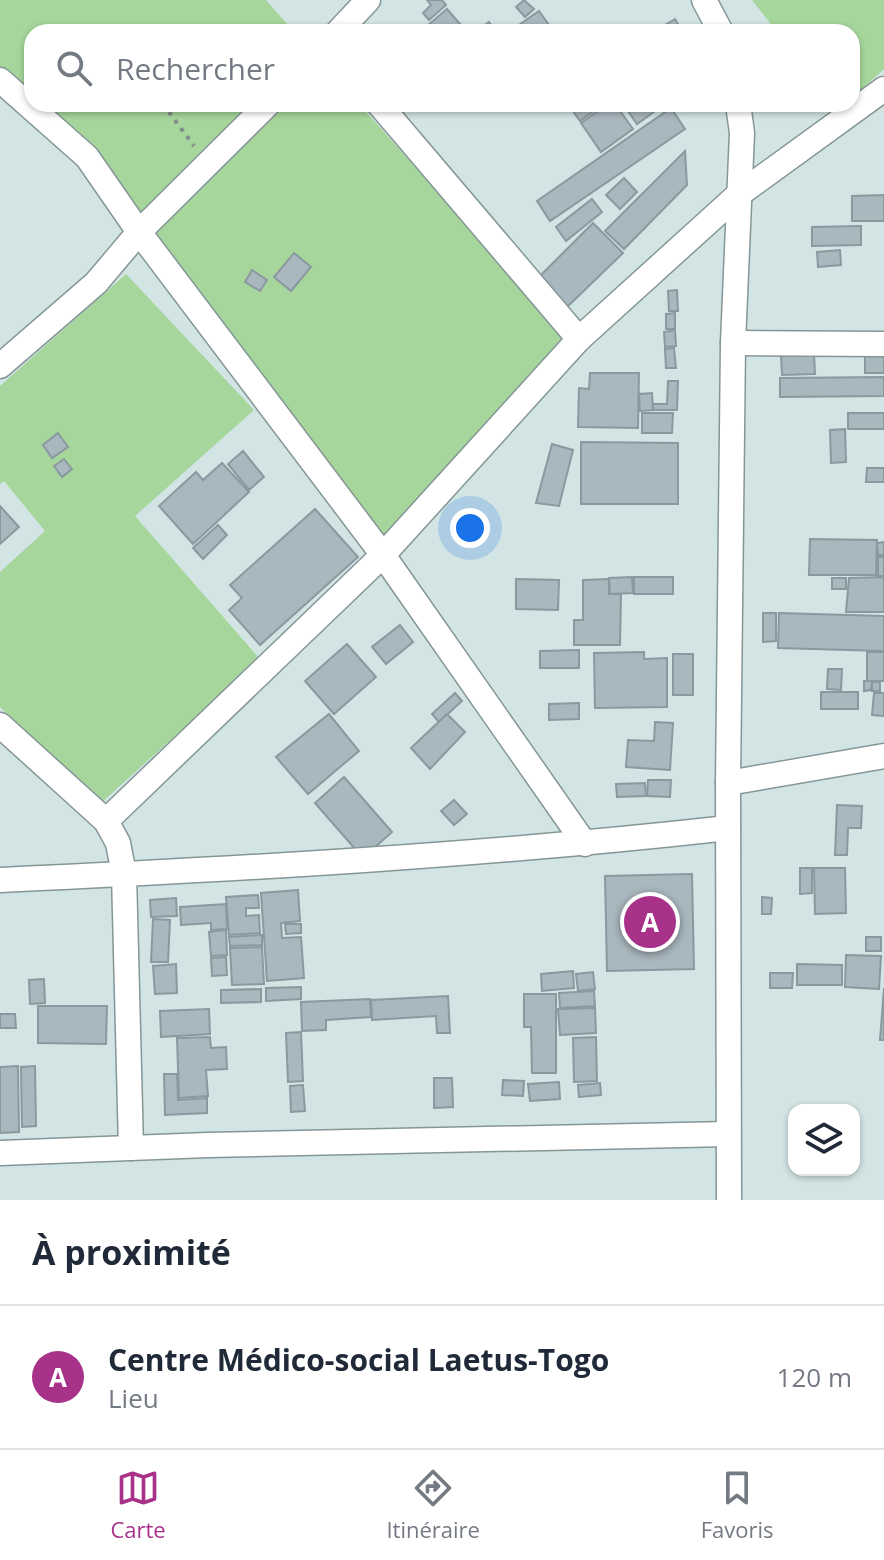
<!DOCTYPE html>
<html lang="fr">
<meta charset="utf-8">
<style>
:root{--surface:#fff;--page:#f6f6f7;--text:#1f2937;--muted:#747a83;--line:#e0e1e3;--accent:#a8328a}
body{margin:0;font-family:"Open Sans",sans-serif;background:var(--page);color:var(--text)}
.controls{position:absolute;right:24px;bottom:24px;display:grid;overflow:hidden;border-radius:16px;box-shadow:0 2px 6px #0004}
.controls button{width:72px;height:72px;display:grid;place-items:center;padding:0;border:0;border-bottom:2px solid var(--line);background:var(--surface);color:var(--text);font:40px sans-serif}
.you{position:absolute;left:470px;top:528px;width:28px;height:28px;margin:-20px;border:6px solid #fff;border-radius:50%;background:#1a73e8;box-shadow:0 0 0 12px #1a73e833}
.badge{display:grid;place-items:center;width:52px;height:52px;border-radius:50%;background:var(--accent);color:#fff;font-size:26px;font-weight:700}
.pin{position:absolute;translate:-50% -50%;border:4px solid #fff;box-shadow:0 2px 8px #0006}
.list{margin:0;padding:0;list-style:none}
h2{display:flex;justify-content:space-between;align-items:center;height:104px;margin:0;padding:0 32px;font-size:34px}
h2 small{font-size:26px;font-weight:400;color:var(--muted)}
.list li{display:grid;grid-template-columns:52px 1fr auto;gap:24px;align-items:center;box-sizing:border-box;height:144px;padding:0 32px;border-top:2px solid var(--line)}
.list b{display:block;font-size:30px;white-space:nowrap}
.list p{margin:0;font-size:26px;white-space:nowrap;color:var(--muted)}
.list em{font-size:26px;font-style:normal;color:var(--muted)}
.icon{flex:none;width:44px;height:44px;fill:none;stroke:currentColor;stroke-width:2;stroke-linecap:round;stroke-linejoin:round}
.map{position:relative;flex:none;width:884px;height:1200px;overflow:hidden}
.search{position:absolute;background:var(--surface);box-shadow:0 2px 6px #0004;left:24px;right:24px;top:24px;height:88px;display:flex;align-items:center;gap:20px;box-sizing:border-box;padding:0 28px;border-radius:24px;color:var(--muted);font-size:30px}
.sheet{height:248px;background:var(--surface)}
nav{display:flex;justify-content:space-around;align-items:center;box-sizing:border-box;height:112px;border-top:2px solid var(--line);background:var(--surface);font-size:22px;color:var(--muted)}
nav a{display:grid;justify-items:center;gap:4px}
nav .on{color:var(--accent)}
.map>svg:first-child{display:block}
.green{fill:#a6d69b}
.building{fill:#a9b8bf;stroke:#8a999f;stroke-width:2}
.lines{fill:none;stroke-linecap:round;stroke-linejoin:round}
.street-casing{stroke:#859696;stroke-width:27}
.path{stroke:#828e8e;stroke-width:4;stroke-dasharray:4 6;stroke-linecap:butt}
.street{stroke:#fff;stroke-width:24}
</style>
<div class="map">
<svg width="884" height="1200" viewBox="0 0 884 1200">
<rect width="100%" height="100%" fill="#d2e4e4"/>
<g class="green">
<polygon points="0,0 266,0 294,32 32,32 32,104 359,104 565,335 388,539 0,68"/>
<polygon points="752,0 884,0 884,69 852,98 852,32 777,32"/>
<polygon points="126,274 254,410 135,516 260,659 101,803 0,707 0,572 45,531 4,481 0,484 0,386"/>
</g>
<g class="building">
<polygon points="427,0 442,0 446,5 429,20 423,13 431,5"/>
<polygon points="524,0 534,9 525,17 516,7"/>
<polygon points="447,9 467,32 431,32 426,27"/>
<polygon points="539,11 554,32 509,32"/>
<polygon points="675,19 682,31 660,32 658,29"/>
<polygon points="489,22 496,32 475,32"/>
<polygon points="392,104 412,104 401,114"/>
<polygon points="568,104 603,104 580,121"/>
<polygon points="608,104 615,104 633,129 601,152 581,123"/>
<polygon points="623,104 665,104 637,124"/>
<polygon points="671,108 685,129 550,221 537,201"/>
<polygon points="685,151 687,185 624,249 605,231"/>
<polygon points="624,178 637,192 620,209 606,195"/>
<polygon points="884,195 884,221 852,221 852,196"/>
<polygon points="592,199 602,212 566,241 556,227"/>
<polygon points="593,223 623,253 566,308 537,279"/>
<polygon points="861,226 861,245 812,246 812,227"/>
<polygon points="840,250 841,265 818,267 817,252"/>
<polygon points="294,253 311,267 291,291 274,277"/>
<polygon points="252,270 267,280 260,291 245,282"/>
<polygon points="677,290 678,311 669,311 668,291"/>
<polygon points="675,313 675,329 666,329 666,314"/>
<polygon points="675,330 676,346 665,347 664,332"/>
<polygon points="674,348 676,368 666,368 665,349"/>
<polygon points="814,354 815,374 782,375 781,355"/>
<rect x="865" y="354" width="19" height="19"/>
<polygon points="590,373 639,373 638,428 578,427 579,388 589,389"/>
<polygon points="884,377 884,396 780,397 780,378"/>
<polygon points="668,381 678,381 677,410 653,410 653,404 667,404"/>
<polygon points="652,393 653,410 640,411 639,394"/>
<polygon points="642,413 673,413 672,433 642,433"/>
<rect x="848" y="413" width="36" height="16"/>
<polygon points="845,429 846,462 831,463 830,430"/>
<polygon points="58,433 68,447 52,458 43,445"/>
<polygon points="581,442 678,443 678,504 581,504"/>
<polygon points="552,444 573,450 559,506 536,503"/>
<polygon points="243,451 264,477 249,490 228,464"/>
<polygon points="64,459 72,469 62,477 54,466"/>
<polygon points="222,463 249,492 193,544 159,506 196,472 203,480"/>
<polygon points="867,468 884,468 884,482 866,482"/>
<polygon points="0,506 19,527 0,544"/>
<polygon points="315,509 358,557 260,645 229,610 242,598 230,585"/>
<polygon points="218,525 227,535 203,559 193,548"/>
<polygon points="810,539 877,540 876,575 809,575"/>
<polygon points="884,542 884,555 878,555 877,543"/>
<rect x="878" y="557" width="6" height="19"/>
<polygon points="632,577 633,593 610,594 609,578"/>
<rect x="634" y="577" width="39" height="17"/>
<polygon points="884,577 884,612 846,612 849,578"/>
<rect x="832" y="578" width="14" height="11"/>
<polygon points="516,579 559,580 558,610 516,609"/>
<polygon points="609,579 609,594 621,594 620,645 574,645 574,620 583,620 583,580"/>
<polygon points="763,613 776,613 776,641 763,642"/>
<polygon points="779,613 884,616 884,651 778,648"/>
<polygon points="400,625 413,642 386,664 372,647"/>
<polygon points="347,644 376,677 334,714 305,681"/>
<polygon points="579,650 579,668 540,668 540,651"/>
<polygon points="644,652 644,659 667,658 667,707 595,708 594,653"/>
<rect x="867" y="652" width="17" height="29"/>
<rect x="673" y="654" width="20" height="41"/>
<polygon points="828,669 842,669 841,690 827,689"/>
<polygon points="864,681 872,681 871,690 864,691"/>
<rect x="872" y="682" width="8" height="9"/>
<rect x="821" y="692" width="37" height="17"/>
<polygon points="455,693 462,701 439,722 432,714"/>
<polygon points="874,693 884,693 884,716 872,715"/>
<polygon points="579,703 579,719 549,720 549,704"/>
<polygon points="329,714 359,751 308,794 276,757"/>
<polygon points="447,714 465,732 430,769 411,748"/>
<polygon points="655,722 673,723 670,770 626,767 628,740 654,741"/>
<polygon points="344,777 392,832 363,858 315,803"/>
<polygon points="648,780 671,780 670,797 647,796"/>
<polygon points="645,783 646,796 617,797 616,784"/>
<polygon points="454,800 467,814 454,825 441,811"/>
<polygon points="837,805 862,806 861,828 848,828 847,855 835,855"/>
<polygon points="800,868 812,868 812,893 800,894"/>
<polygon points="814,868 845,868 846,913 815,914"/>
<polygon points="692,874 694,969 607,971 605,876"/>
<polygon points="298,890 300,921 281,923 282,938 301,937 304,978 267,981 261,893"/>
<polygon points="258,895 259,908 246,908 246,916 259,915 260,933 229,935 226,897"/>
<polygon points="762,897 772,898 771,914 762,914"/>
<polygon points="176,898 177,916 151,917 150,900"/>
<polygon points="226,904 227,929 211,930 211,923 181,925 180,907"/>
<polygon points="153,919 170,920 168,962 151,962"/>
<polygon points="285,924 301,924 301,933 286,934"/>
<polygon points="226,930 227,955 211,956 209,932"/>
<polygon points="262,935 262,945 230,946 229,937"/>
<rect x="866" y="937" width="15" height="14"/>
<polygon points="262,947 264,984 232,985 230,948"/>
<polygon points="846,955 881,956 879,989 845,987"/>
<polygon points="226,957 227,975 212,976 211,958"/>
<polygon points="176,964 177,993 155,994 153,966"/>
<polygon points="797,964 842,965 842,985 797,985"/>
<polygon points="573,971 574,988 542,991 541,974"/>
<polygon points="593,972 595,989 578,991 576,974"/>
<polygon points="770,973 793,973 792,988 770,988"/>
<polygon points="44,979 45,1003 30,1004 29,980"/>
<polygon points="301,987 301,999 266,1001 266,988"/>
<polygon points="884,988 884,1040 880,1040"/>
<polygon points="261,989 261,1002 221,1003 221,990"/>
<polygon points="594,991 595,1006 560,1008 559,993"/>
<polygon points="524,994 556,994 556,1073 532,1073 531,1027 524,1027"/>
<polygon points="448,996 450,1033 437,1033 436,1016 372,1020 371,1000"/>
<polygon points="370,999 371,1017 326,1020 326,1030 302,1031 301,1002"/>
<polygon points="38,1006 107,1006 106,1044 38,1043"/>
<polygon points="595,1008 596,1033 560,1035 558,1009"/>
<polygon points="209,1009 210,1034 161,1037 160,1011"/>
<polygon points="0,1014 15,1014 16,1028 0,1028"/>
<polygon points="301,1032 303,1081 288,1082 286,1033"/>
<polygon points="210,1037 211,1048 226,1047 227,1069 206,1070 208,1096 179,1098 177,1038"/>
<polygon points="596,1037 597,1081 574,1082 573,1038"/>
<polygon points="18,1066 19,1132 0,1133 0,1067"/>
<polygon points="35,1066 36,1126 22,1127 21,1067"/>
<polygon points="164,1074 177,1074 178,1100 207,1098 207,1113 165,1115"/>
<polygon points="434,1078 452,1078 453,1107 434,1108"/>
<polygon points="503,1080 524,1081 523,1096 502,1095"/>
<polygon points="559,1082 560,1099 530,1101 528,1084"/>
<polygon points="600,1083 601,1095 579,1097 578,1085"/>
<polygon points="303,1085 305,1111 291,1112 290,1086"/>
</g>
<g class="lines">
<defs>
<g id="street">
<polyline points="704,0 721,32"/>
<polyline points="338,32 368,0"/>
<polyline points="0,80 87,157 139,232 383,555 585,844"/>
<polyline points="379,104 579,339"/>
<polyline points="733,343 884,344"/>
<polyline points="0,366 96,283 139,232 268,104"/>
<polyline points="0,725 106,821 118,843 124,874 131,1148"/>
<polyline points="728,783 884,756"/>
<polyline points="106,821 383,555 579,339 738,195 884,89"/>
<path d="M 0,880 C 243,869 486,855 728,828"/>
<polyline points="0,1153 208,1145 728,1134"/>
<polyline points="729,1200 728,783 733,343 742,133 738,104"/>
</g>
</defs>
<use href="#street" class="street-casing"/>
<g class="path">
<polyline points="125,25 127,32"/>
<polyline points="163,104 194,146"/>
</g>
<use href="#street" class="street"/>
</g>
</svg>
<div class="controls">
<button><svg class="icon" aria-label="layers" viewBox="0 0 24 24"><path d="M12 4l9 5-9 5-9-5zM3 14l9 5 9-5"/></svg></button>
</div>
<div class="you"></div>
<div class="pin badge" style="left:650px;top:922px">A</div>
<div class="search"><svg class="icon" aria-label="search" viewBox="0 0 24 24"><circle cx="10" cy="10" r="6"/><path d="M15 15l6 6"/></svg>Rechercher</div>
</div>
<section class="sheet">
<h2>À proximité<small></small></h2>
<ul class="list">
<li><span class="badge">A</span><div><b>Centre Médico-social Laetus-Togo</b><p>Lieu</p></div><em>120 m</em></li>
</ul>
</section>
<nav>
<a class="on"><svg class="icon" aria-label="map" viewBox="0 0 24 24"><path d="M3 6l6-2 6 2 6-2v14l-6 2-6-2-6 2zM9 4v14M15 6v14"/></svg>Carte</a>
<a><svg class="icon" aria-label="directions" viewBox="0 0 24 24"><path d="M12 3l9 9-9 9-9-9zM9 14v-3h6M13 9l2 2-2 2"/></svg>Itinéraire</a>
<a><svg class="icon" aria-label="saved" viewBox="0 0 24 24"><path d="M7 4h10v16l-5-4-5 4z"/></svg>Favoris</a>
</nav>
